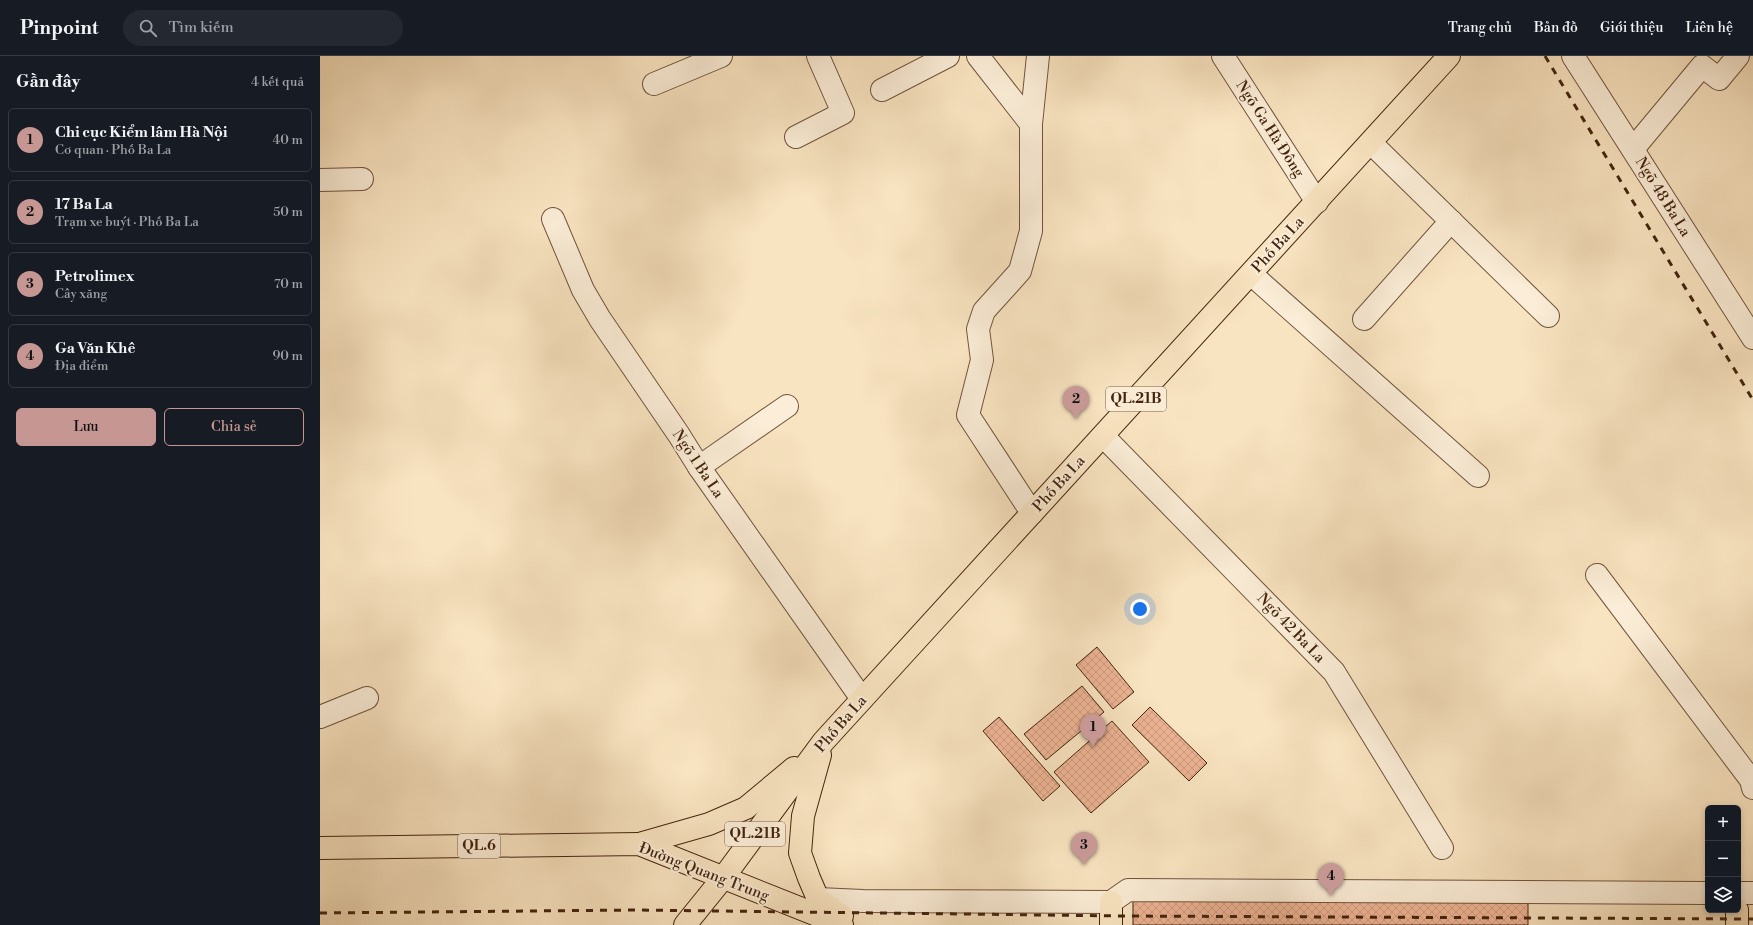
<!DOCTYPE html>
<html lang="vi">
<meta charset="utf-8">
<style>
:root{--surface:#171b24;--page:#242831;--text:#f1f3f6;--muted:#9ea1a6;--line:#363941;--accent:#c59692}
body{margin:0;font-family:"Libre Bodoni",serif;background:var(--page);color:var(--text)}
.controls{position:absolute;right:12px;bottom:12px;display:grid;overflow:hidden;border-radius:6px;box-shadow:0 2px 6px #0003}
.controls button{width:36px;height:36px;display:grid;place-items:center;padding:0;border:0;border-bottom:1px solid var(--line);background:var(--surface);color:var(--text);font:20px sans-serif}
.you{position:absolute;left:820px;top:553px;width:14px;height:14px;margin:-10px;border:3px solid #fff;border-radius:50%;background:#1a73e8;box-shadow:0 0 0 6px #1a73e833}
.badge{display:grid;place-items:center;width:26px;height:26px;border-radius:50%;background:var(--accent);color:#111;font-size:13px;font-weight:700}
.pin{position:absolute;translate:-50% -33px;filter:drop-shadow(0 1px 2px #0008)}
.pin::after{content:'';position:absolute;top:21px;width:14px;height:12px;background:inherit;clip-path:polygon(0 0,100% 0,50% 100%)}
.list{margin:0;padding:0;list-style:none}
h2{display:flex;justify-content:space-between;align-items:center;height:52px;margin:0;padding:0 16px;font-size:17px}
h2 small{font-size:13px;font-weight:400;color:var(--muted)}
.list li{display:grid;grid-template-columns:26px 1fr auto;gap:12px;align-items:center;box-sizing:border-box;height:64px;margin:0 8px 8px;padding:0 8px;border:1px solid var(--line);border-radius:6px}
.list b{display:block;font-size:15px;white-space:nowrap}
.list p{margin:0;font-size:13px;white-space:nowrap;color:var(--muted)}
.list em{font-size:13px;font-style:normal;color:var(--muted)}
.actions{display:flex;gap:8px;padding:12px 16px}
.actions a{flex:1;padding:9px 0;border:1px solid var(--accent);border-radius:6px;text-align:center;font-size:14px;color:var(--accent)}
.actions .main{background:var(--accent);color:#111}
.icon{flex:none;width:22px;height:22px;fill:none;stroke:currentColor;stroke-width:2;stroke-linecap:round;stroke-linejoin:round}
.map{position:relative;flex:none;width:1433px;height:869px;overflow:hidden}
header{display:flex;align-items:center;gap:24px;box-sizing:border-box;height:56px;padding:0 20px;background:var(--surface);border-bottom:1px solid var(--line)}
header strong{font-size:19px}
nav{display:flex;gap:22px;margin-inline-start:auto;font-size:14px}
.search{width:280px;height:36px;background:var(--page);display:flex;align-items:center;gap:10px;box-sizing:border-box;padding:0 14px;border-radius:22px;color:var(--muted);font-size:15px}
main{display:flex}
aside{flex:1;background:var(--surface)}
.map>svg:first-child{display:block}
.building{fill:url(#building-cross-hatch);stroke:#44240f}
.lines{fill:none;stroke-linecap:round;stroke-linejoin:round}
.minor-casing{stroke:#71543c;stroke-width:24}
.highway-casing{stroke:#44240f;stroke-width:24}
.minor{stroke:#fbedd7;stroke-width:22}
.highway{stroke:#f9e4c1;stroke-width:22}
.rail{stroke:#44240f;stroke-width:3;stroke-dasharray:7 7;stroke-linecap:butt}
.labels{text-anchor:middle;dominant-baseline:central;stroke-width:4;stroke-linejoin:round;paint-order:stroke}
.shield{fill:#fbedd7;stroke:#7b604b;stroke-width:1}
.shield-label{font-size:14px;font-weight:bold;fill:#44240f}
.street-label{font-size:15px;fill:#44240f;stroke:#fbedd7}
</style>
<header>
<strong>Pinpoint</strong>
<div class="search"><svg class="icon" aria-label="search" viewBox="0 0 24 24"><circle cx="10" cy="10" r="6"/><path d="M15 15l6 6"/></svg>Tìm kiếm</div>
<nav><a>Trang chủ</a><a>Bản đồ</a><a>Giới thiệu</a><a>Liên hệ</a></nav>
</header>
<main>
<aside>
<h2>Gần đây<small>4 kết quả</small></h2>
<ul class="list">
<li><span class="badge">1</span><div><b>Chi cục Kiểm lâm Hà Nội</b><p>Cơ quan · Phố Ba La</p></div><em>40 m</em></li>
<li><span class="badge">2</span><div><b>17 Ba La</b><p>Trạm xe buýt · Phố Ba La</p></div><em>50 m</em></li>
<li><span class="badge">3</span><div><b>Petrolimex</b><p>Cây xăng</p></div><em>70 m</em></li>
<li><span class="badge">4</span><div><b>Ga Văn Khê</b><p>Địa điểm</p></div><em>90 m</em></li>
</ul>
<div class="actions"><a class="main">Lưu</a><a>Chia sẻ</a></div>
</aside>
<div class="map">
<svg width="1433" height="869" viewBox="0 0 1433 869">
<defs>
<pattern id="building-cross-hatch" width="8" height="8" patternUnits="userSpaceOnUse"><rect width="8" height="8" fill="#eeb495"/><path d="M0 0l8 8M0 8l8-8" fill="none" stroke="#cd9b7f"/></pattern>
</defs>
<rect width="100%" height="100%" fill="#f9e4c1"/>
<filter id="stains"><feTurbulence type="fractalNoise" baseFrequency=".005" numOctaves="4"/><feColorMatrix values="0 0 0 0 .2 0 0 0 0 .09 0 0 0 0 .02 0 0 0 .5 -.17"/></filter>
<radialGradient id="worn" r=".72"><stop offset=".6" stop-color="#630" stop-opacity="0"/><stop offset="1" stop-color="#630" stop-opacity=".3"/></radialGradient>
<g class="building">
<polygon points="777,591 814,636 793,653 756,609"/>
<polygon points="762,630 784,656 726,704 704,678"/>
<polygon points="830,651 887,707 869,725 812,669"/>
<polygon points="679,661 740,730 723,745 663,675"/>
<polygon points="792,665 829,706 771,757 734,716"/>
<polygon points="813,823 1208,830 1208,869 813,869"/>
</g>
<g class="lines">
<defs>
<g id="minor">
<polyline points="658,0 711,68"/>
<polyline points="903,0 997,146"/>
<polyline points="1253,0 1433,282"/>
<polyline points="334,28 401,0"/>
<polyline points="562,34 628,0"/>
<polyline points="476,81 523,57 498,0"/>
<polyline points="1051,87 1228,260"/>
<polyline points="1313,93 1382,10 1399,23 1418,0"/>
<polyline points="0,124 42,123"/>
<polyline points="233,163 263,234 280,263 359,379 379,411 542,643"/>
<polyline points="931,218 1158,420"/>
<polyline points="1044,263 1131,165"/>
<polyline points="783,380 1014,616 1122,792"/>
<polyline points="379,411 467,350"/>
<polyline points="712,457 648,359 662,304 658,273 664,255 700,215 711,175 711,68 718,0"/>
<polyline points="1277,519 1431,724 1433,732"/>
<polyline points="0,661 47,642"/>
<polyline points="1418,837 1433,837"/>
<polyline points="498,843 543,845 791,846 808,834 1388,837"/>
</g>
<g id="highway">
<polyline points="500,699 483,760 480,797 489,822 498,843 522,860"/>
<polyline points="319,788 389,768 426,752 474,712"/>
<polyline points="0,792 319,788 522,869"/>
<polyline points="1417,854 1417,869"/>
<polyline points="365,869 403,822 503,686 1129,0"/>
<polyline points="791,869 791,846"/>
</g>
</defs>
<use href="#minor" class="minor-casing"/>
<use href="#highway" class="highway-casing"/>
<use href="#minor" class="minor"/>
<use href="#highway" class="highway"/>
<g class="rail">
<polyline points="1225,0 1433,344"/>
<polyline points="0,857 315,854 806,860 1433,863"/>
</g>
</g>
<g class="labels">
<g class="shield">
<rect x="786" y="331" width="60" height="24" rx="3"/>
<rect x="405" y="766" width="60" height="24" rx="3"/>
<rect x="138" y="778" width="42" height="24" rx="3"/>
</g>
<g class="shield-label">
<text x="816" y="343">QL.21B</text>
<text x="435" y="778">QL.21B</text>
<text x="159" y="790">QL.6</text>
</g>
<g class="street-label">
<text transform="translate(950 73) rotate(57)">Ngõ Ga Hà Đông</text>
<text transform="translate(1343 141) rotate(58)">Ngõ 48 Ba La</text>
<text transform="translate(958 189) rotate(-48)">Phố Ba La</text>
<text transform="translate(378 408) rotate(56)">Ngõ 1 Ba La</text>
<text transform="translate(739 428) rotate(-48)">Phố Ba La</text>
<text transform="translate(971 572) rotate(46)">Ngõ 42 Ba La</text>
<text transform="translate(521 668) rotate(-49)">Phố Ba La</text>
<text transform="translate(384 816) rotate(21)">Đường Quang Trung</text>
</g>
</g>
<rect width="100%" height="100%" filter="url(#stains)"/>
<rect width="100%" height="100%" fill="url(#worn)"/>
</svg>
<div class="controls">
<button>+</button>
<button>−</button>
<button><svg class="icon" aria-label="layers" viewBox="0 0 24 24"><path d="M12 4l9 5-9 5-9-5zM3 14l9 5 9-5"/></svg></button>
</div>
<div class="you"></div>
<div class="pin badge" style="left:773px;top:691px">1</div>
<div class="pin badge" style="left:756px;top:363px">2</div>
<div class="pin badge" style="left:764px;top:809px">3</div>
<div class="pin badge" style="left:1011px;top:840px">4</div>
</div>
</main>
